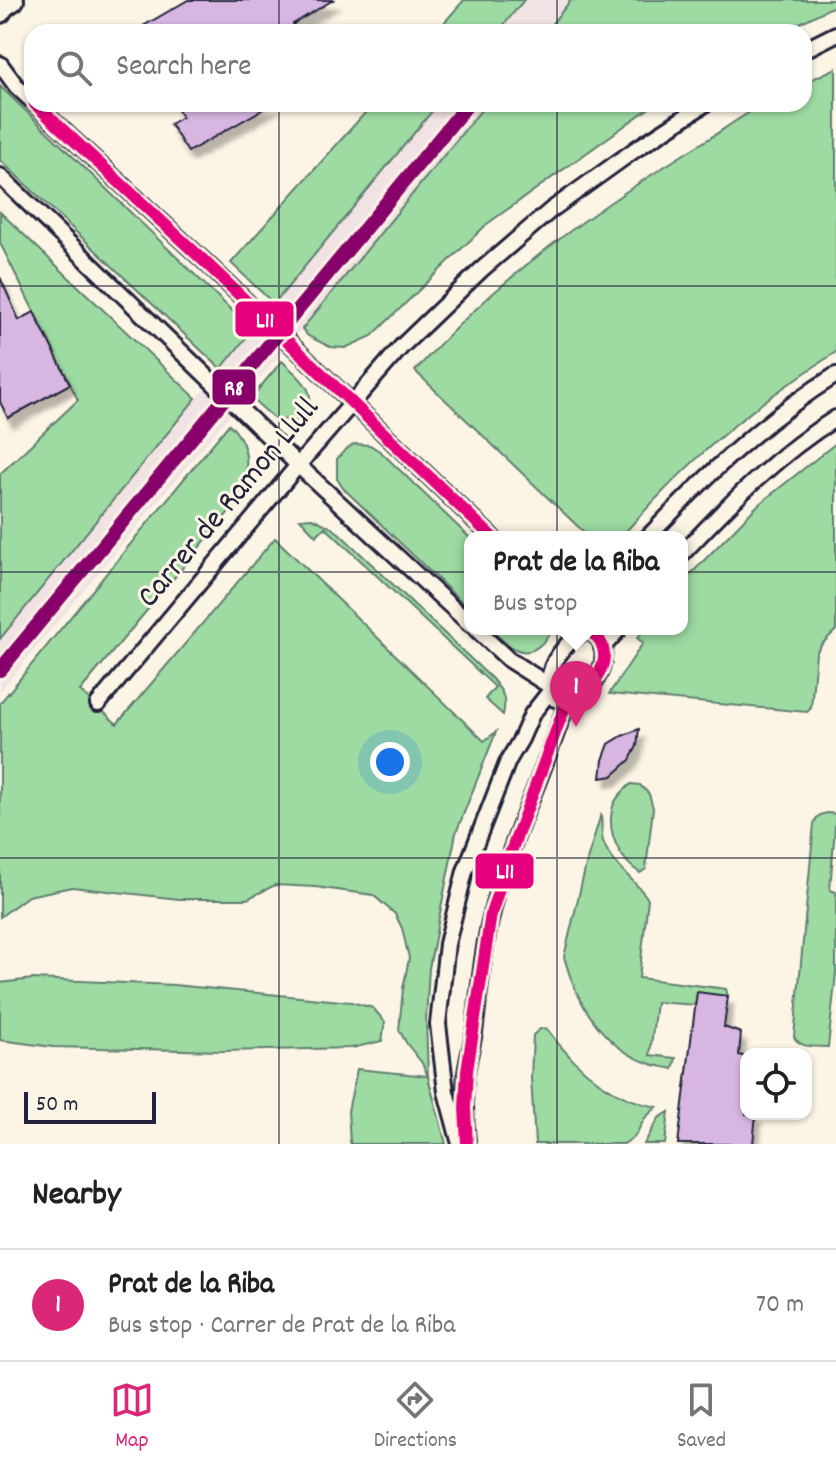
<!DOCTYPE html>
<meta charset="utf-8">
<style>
:root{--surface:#fff;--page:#f6f6f6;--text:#202124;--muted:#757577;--line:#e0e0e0;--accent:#db2777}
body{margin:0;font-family:Dekko,sans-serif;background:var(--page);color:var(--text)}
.controls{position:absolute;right:24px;bottom:24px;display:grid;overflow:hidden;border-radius:16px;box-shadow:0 2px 6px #0004}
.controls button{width:72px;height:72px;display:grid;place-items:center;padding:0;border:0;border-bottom:2px solid var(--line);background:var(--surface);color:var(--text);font:40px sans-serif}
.scale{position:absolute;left:24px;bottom:20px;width:132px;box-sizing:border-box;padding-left:8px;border:4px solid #22223b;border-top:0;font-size:22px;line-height:28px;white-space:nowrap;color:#22223b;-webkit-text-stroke:6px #fcf5e5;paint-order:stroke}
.you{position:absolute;left:390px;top:762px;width:28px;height:28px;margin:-20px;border:6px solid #fff;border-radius:50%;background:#1a73e8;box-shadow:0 0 0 12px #1a73e833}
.badge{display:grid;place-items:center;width:52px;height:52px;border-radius:50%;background:var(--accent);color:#fff;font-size:26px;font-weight:700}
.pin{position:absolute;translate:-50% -66px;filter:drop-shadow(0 2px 4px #0008)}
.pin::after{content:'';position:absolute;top:42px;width:28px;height:24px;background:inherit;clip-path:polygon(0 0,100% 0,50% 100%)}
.popup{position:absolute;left:464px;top:531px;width:224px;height:104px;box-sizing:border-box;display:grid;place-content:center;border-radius:16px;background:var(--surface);filter:drop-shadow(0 2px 6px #0005);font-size:26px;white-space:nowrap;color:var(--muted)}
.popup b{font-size:30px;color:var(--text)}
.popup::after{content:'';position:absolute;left:50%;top:100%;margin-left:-16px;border:16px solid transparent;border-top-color:var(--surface)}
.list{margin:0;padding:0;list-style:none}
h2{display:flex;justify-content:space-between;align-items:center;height:104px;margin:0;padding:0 32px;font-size:34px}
h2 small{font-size:26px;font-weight:400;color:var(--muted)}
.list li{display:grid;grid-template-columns:52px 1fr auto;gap:24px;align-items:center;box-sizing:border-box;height:112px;padding:0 32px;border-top:2px solid var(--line)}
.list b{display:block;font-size:30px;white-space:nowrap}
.list p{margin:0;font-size:26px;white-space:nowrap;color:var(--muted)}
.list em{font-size:26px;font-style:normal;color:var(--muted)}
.icon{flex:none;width:44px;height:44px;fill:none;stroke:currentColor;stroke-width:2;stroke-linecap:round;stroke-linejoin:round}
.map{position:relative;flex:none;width:836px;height:1144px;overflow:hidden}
.search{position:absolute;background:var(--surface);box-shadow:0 2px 6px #0004;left:24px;right:24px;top:24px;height:88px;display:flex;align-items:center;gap:20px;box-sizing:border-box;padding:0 28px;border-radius:24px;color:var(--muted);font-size:30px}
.sheet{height:216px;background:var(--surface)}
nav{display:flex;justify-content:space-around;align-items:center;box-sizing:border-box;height:112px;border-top:2px solid var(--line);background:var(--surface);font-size:22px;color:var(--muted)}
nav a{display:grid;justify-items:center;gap:4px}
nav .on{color:var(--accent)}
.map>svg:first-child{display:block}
.built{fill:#f1e2e4}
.green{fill:#9ddba3;stroke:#607e6f;stroke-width:2}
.building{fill:#d7b6e2;stroke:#22223b;stroke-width:2;filter:url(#shadow)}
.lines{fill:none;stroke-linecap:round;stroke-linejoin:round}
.street-casing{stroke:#22223b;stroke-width:20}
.secondary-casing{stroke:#22223b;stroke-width:26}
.street{stroke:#fcf5e5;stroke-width:14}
.secondary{stroke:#fcf5e5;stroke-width:20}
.bus-1-casing{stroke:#fcf5e5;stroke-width:18}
.bus-1{stroke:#e5007d;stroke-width:12}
.rail-1-casing{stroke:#fcf5e5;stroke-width:20}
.rail-1{stroke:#88006a;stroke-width:14}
.grid{fill:none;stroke:#22223b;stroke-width:2;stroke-opacity:0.55}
.labels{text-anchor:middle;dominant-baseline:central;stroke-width:6;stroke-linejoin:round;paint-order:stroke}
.street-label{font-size:32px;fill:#22223b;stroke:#fcf5e5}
.line-badge{stroke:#fcf5e5;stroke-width:3}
.badge-label{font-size:22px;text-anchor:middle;font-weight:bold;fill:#fff}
</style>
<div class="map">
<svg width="836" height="1144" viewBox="0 0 836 1144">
<defs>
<filter id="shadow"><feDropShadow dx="5" dy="9" stdDeviation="2" flood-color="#0004"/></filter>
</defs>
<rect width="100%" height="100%" fill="#fcf5e5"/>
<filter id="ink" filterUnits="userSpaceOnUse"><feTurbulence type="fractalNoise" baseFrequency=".0125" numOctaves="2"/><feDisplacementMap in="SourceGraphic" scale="16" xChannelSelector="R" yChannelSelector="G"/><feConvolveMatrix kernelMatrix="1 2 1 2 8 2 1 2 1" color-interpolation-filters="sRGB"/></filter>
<g filter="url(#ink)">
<g class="built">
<polygon points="524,0 571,0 545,32 498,32"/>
<polygon points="438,104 486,104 301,329 0,691 0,639"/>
</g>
<g class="green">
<polygon points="464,0 524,0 498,32 436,32"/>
<polygon points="571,0 836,0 836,5 782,32 545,32"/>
<path d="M 836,68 L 836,352 C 812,368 788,384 765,401 C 712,441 664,488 621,537 L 589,537 L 415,371 C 500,275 602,204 710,138 C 723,130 755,106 767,104 C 779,102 792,104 804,104 L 804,83 Z"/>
<polygon points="0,86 252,330 221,369 0,160"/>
<polygon points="373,104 438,104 274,304 231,263"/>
<polygon points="486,104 655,104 487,224 372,336 345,348 330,347 308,336 302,329"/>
<polygon points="0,212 196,398 0,639 0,474 78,400 0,243"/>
<path d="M 282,361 C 302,380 326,397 296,421 L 275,419 L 251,398 Z"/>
<path d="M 229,424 C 255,449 248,478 233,507 L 80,691 L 117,724 L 275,538 L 484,741 L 496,732 L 456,833 L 429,968 L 426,1019 L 428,1077 L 446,1144 L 351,1144 L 350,1142 L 348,1111 L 357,1069 L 428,1076 L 422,1063 L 407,1044 L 399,1030 L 403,989 L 409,958 L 402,928 L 395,914 L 373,895 L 315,887 L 275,885 L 247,899 L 179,899 L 72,887 L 28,896 L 0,917 L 0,703 Z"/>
<polygon points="836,443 836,630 821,645 816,653 811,708 807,712 609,694 643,643 637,638 645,629 682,629 682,584 684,581 758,505"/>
<polygon points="354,444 370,445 381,452 470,538 470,610 343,488 337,479 337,459 344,451"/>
<path d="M 312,518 L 329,526 L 339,533 L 492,679 C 503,692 507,698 503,715 L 485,699 L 495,687 L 325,527 L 316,536 L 300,519 Z"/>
<path d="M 490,629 L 551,629 C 549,636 546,640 540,645 C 522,662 504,642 490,629 Z"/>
<path d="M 631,784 L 640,785 L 649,794 L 653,808 L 646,869 L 640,873 C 620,860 607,834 612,810 C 614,799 623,791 631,784 Z"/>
<path d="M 828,813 L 836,814 L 830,890 L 836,892 L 836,973 L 828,1047 C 815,1046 801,1049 794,1037 L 814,824 C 817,816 820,814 828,813 Z"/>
<path d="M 601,814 C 602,822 601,833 603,841 C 611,865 635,879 648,899 L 639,978 L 726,989 L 728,996 L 697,993 L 695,1005 L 656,1002 L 650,1055 L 676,1058 L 673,1069 C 665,1067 656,1066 648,1063 C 602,1047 576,1001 564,957 L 588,857 Z"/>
<polygon points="33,979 174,985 351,1002 373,1008 385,1022 382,1041 352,1048 224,1051 53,1047 0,1040 0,983"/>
<path d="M 540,1029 L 547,1029 C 574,1066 611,1099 657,1107 L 645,1118 L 635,1136 L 624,1144 L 535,1144 L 531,1077 L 533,1035 Z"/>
<polygon points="669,1112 665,1144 644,1144 659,1118"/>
</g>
<g class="building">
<polygon points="188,0 333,0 293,24 299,32 133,32"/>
<polygon points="174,104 272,104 188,152 170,124 182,117"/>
<polygon points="0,277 19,320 34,312 70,384 8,418 0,402"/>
<polygon points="639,729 637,746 630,760 612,776 601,778 603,760 609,744 622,736"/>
<polygon points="697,992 728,996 724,1027 741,1033 739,1055 746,1057 746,1114 756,1114 753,1144 678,1144"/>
</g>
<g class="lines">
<defs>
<g id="street">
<polyline points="804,50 836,34"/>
<polyline points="0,64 17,87 32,101"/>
<polyline points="35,104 203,260 492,537"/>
<polyline points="0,176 299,466 470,624"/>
<path d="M 648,537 C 707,475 763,420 836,375"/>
<path d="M 682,554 C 729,504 778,454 836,418"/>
<polyline points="476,629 509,660 550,686"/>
<path d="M 585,629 C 590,632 596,635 600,641 C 614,666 583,710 555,699 C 544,679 551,662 566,646 C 573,639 578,633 587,631"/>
<polyline points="602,648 619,629"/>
<polyline points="98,704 294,470 402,346 481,270 551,210 636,149 705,104"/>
<path d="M 467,1141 C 465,1119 464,1096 466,1074 C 468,1058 473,1042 475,1025 C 481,976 485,928 501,880 C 520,820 548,762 567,701"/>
<polyline points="460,1144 446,1092 438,1024 447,944 465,871 508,761 521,739 532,714 551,690"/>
</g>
<polyline id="secondary" points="0,12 4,6 13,0"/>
</defs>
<use href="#street" class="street-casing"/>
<use href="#secondary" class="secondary-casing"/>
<use href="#street" class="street"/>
<use href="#secondary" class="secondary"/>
<defs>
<g id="bus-1">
<polyline points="35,104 203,260 492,537"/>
<path d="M 467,1144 L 465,1108 L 467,1071 L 491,914 L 509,857 L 567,701 C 588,694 614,665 600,641 C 597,635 590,632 585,629"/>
</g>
</defs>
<use href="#bus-1" class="bus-1-casing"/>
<use href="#bus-1" class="bus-1"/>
<defs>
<polyline id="rail-1" points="0,670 468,104"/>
</defs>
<use href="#rail-1" class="rail-1-casing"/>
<use href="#rail-1" class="rail-1"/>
</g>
</g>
<path class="grid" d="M 279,0 L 279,32M 557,0 L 557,32M 279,104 L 279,1144M 557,104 L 557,1144M 0,286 L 836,286M 0,572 L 836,572M 0,858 L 836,858"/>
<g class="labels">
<g class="street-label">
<text transform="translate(230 504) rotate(-50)">Carrer de Ramon Llull</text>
</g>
</g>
<g class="line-badge">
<rect x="234" y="300" width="61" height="38" rx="8" fill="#e5007d"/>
<rect x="211" y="368" width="46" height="38" rx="8" fill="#88006a"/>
<rect x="474" y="852" width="61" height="38" rx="8" fill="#e5007d"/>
</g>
<g class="badge-label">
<text x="265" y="327">L11</text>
<text x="234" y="395">R8</text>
<text x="505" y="878">L11</text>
</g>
</svg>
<div class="controls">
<button><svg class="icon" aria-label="locate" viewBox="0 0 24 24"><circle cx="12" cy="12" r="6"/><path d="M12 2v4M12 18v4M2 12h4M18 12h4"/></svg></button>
</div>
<div class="scale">50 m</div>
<div class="you"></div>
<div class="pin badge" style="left:576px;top:727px">1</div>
<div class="popup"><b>Prat de la Riba</b>Bus stop</div>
<div class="search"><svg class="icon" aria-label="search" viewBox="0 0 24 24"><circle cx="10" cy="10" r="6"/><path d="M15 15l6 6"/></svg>Search here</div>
</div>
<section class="sheet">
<h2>Nearby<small></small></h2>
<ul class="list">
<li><span class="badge">1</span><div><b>Prat de la Riba</b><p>Bus stop · Carrer de Prat de la Riba</p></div><em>70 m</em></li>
</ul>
</section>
<nav>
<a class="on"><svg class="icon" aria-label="map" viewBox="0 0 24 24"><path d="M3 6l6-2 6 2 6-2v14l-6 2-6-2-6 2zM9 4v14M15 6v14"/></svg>Map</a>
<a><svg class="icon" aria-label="directions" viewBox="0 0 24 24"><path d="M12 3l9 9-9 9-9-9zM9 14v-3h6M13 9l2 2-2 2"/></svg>Directions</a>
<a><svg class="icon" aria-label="saved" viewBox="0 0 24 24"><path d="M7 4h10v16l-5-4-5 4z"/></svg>Saved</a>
</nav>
